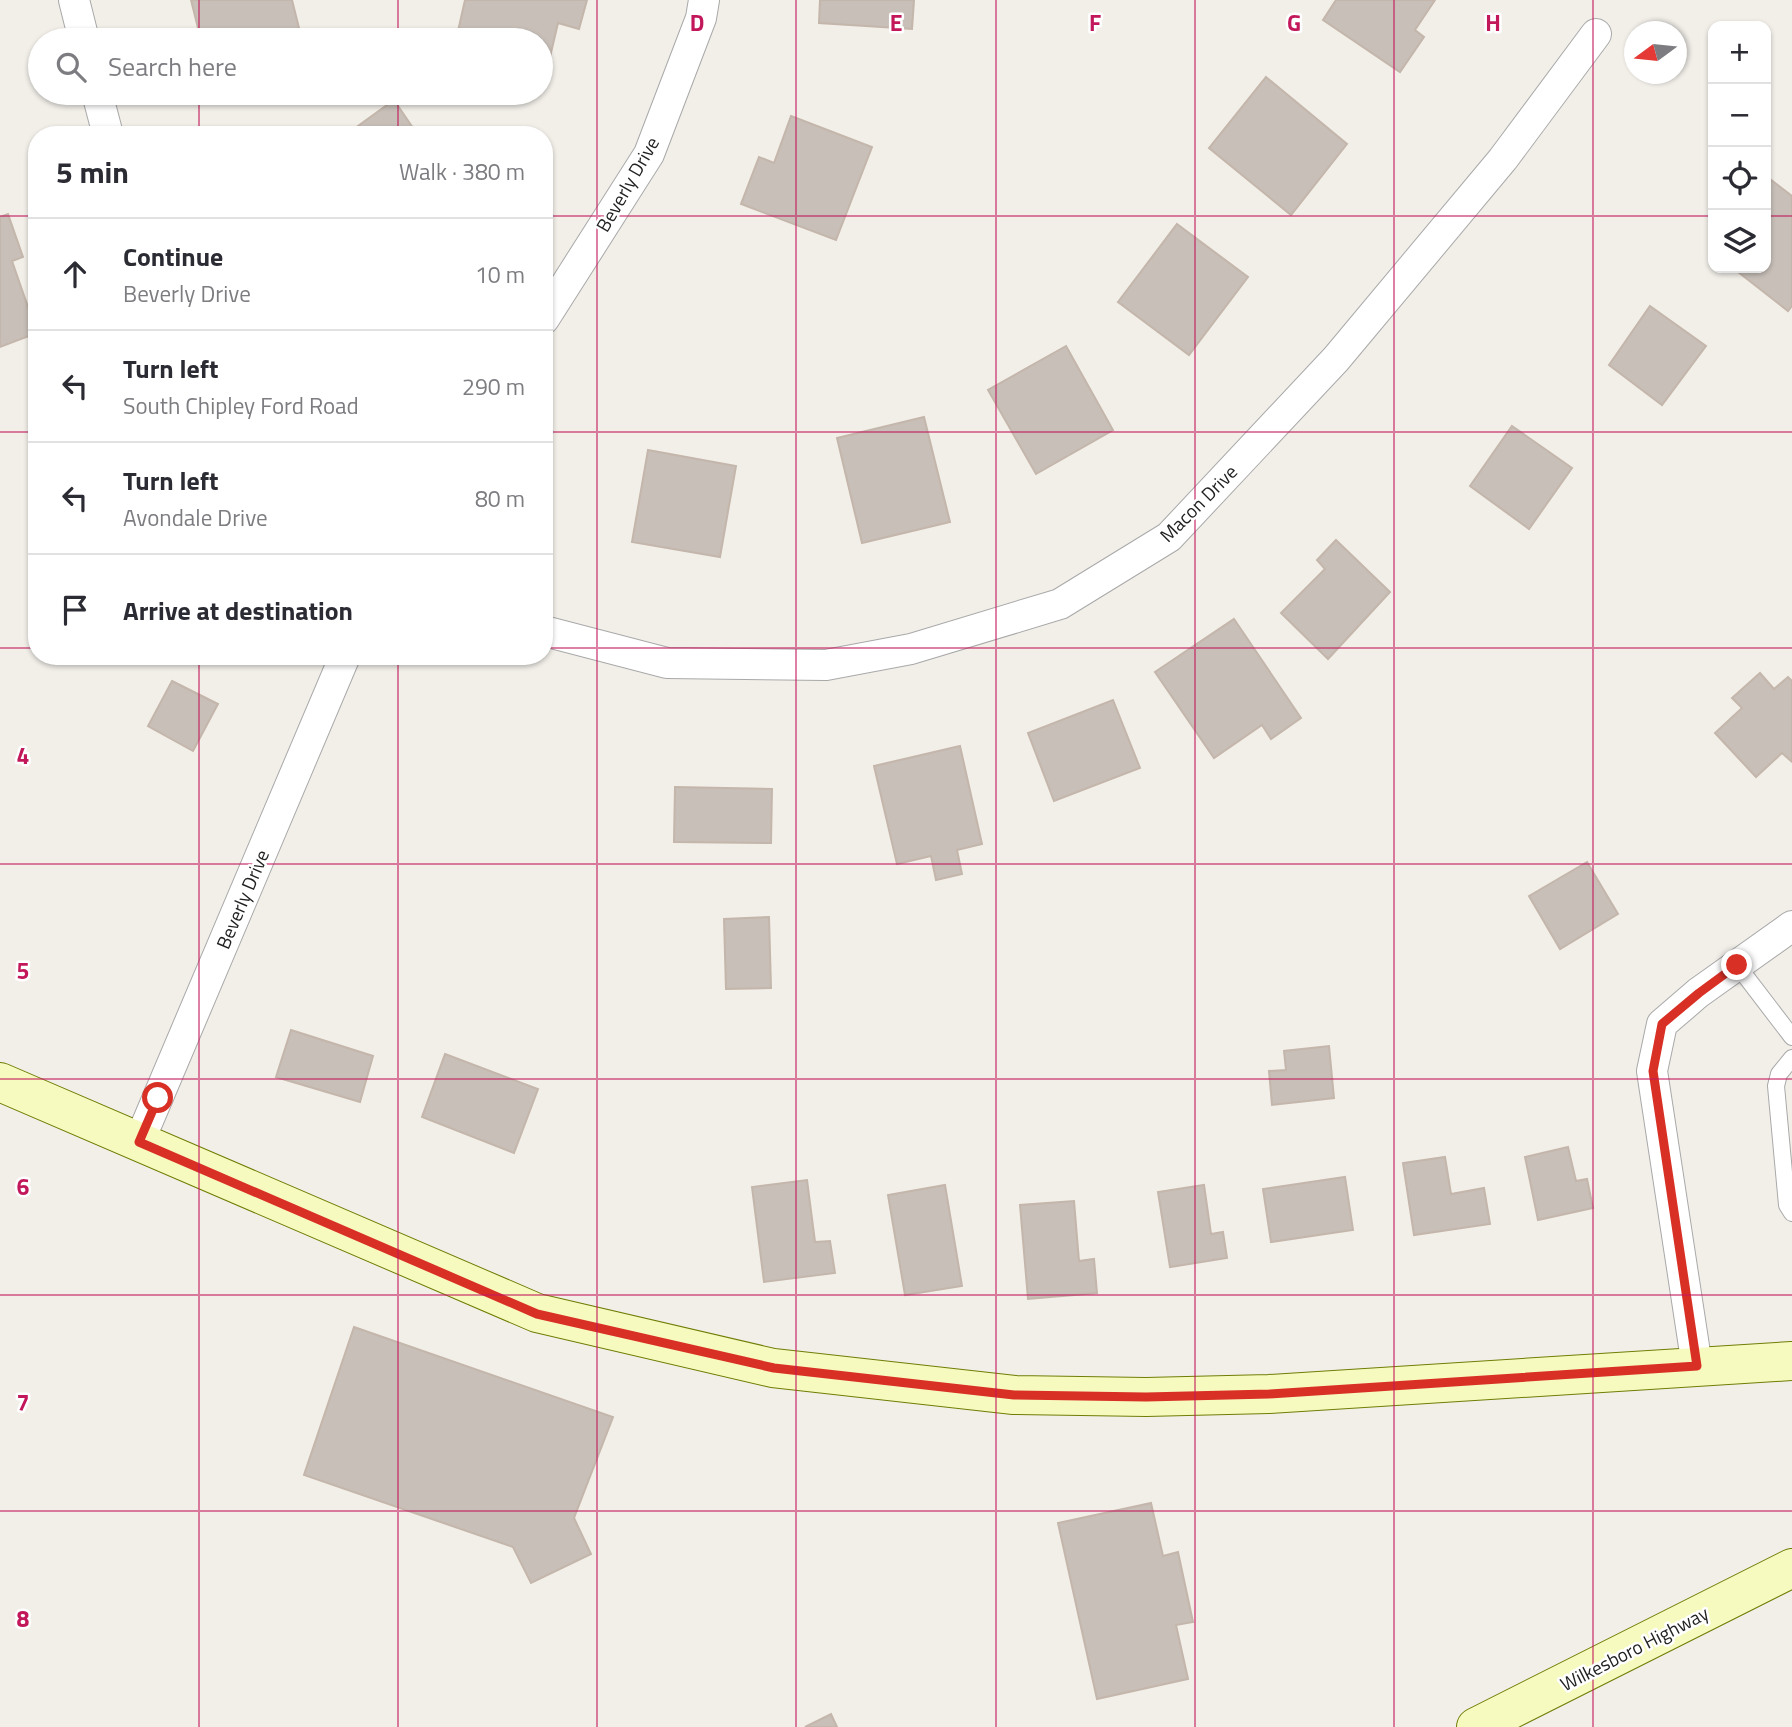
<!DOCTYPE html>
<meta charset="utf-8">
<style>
:root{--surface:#fff;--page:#f2f2f3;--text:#2b2b33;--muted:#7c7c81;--line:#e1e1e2}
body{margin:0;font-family:"Titillium Web",sans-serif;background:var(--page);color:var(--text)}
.controls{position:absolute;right:21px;top:21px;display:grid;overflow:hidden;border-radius:14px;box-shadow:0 2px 5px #0004}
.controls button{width:63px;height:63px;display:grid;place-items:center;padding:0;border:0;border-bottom:2px solid var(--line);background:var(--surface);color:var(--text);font:35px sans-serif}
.compass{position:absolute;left:1624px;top:21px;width:63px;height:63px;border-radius:50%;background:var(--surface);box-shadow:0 2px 5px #0004;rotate:255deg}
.stop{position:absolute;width:21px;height:21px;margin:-16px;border:5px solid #d93025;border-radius:50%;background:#fff}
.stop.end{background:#d93025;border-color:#fff;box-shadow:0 2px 7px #0008}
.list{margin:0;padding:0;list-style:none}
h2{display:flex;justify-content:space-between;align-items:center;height:91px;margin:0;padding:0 28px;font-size:30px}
h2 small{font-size:23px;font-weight:400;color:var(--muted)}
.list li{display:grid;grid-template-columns:46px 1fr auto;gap:21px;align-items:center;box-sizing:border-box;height:112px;padding:0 28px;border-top:2px solid var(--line)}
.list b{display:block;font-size:26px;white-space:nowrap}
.list p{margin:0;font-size:23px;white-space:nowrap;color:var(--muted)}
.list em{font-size:23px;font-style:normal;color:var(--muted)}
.icon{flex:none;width:38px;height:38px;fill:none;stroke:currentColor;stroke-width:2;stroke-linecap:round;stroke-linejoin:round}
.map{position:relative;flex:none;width:1792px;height:1727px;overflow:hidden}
.search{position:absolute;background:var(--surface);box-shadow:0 2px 5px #0004;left:28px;top:28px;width:525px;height:77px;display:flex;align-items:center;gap:18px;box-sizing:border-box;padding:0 24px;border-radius:38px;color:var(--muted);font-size:26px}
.panel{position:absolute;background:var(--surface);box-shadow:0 2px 5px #0004;left:28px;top:126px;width:525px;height:539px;border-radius:28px}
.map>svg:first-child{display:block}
.building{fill:#c7bfb8;stroke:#c4b6ab;stroke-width:2}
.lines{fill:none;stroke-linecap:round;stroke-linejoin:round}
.lane-casing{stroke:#a9a9a9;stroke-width:18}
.street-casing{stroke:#a9a9a9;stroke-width:32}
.secondary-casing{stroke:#707d05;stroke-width:40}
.lane{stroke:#fff;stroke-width:16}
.street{stroke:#fff;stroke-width:30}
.secondary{stroke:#f7fabf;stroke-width:38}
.route{stroke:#d93025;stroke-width:9}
.grid{fill:none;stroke:#c2185b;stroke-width:2;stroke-opacity:0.55}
.labels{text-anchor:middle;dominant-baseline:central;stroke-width:5;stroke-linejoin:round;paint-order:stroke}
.street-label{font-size:19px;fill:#222;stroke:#fff}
.grid-label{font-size:23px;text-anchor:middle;font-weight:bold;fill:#c2185b;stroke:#fff;stroke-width:5;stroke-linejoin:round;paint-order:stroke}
</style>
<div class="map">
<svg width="1792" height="1727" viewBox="0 0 1792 1727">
<rect width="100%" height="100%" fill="#f2efe9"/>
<g class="building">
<polygon points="191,0 292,0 302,40 218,40 215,29 199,32"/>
<polygon points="465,0 587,0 579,29 558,23 546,74 541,73 541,40 456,40"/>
<polygon points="820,0 914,0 912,29 819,23"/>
<polygon points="1336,0 1435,0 1415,30 1424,37 1400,72 1323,20"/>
<polygon points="1266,77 1347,144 1291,215 1209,148"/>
<polygon points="394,100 413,128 403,135 364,135 358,126"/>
<polygon points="791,116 872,147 836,240 741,204 759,157 774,163"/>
<polygon points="1766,176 1792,196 1792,306 1788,311 1733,268 1766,268"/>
<polygon points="8,214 23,257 12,261 37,333 0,347 0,217"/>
<polygon points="1177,224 1248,277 1189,355 1118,302"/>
<polygon points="1650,306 1706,346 1662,405 1609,365"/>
<polygon points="1066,346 1113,430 1036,474 988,390"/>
<polygon points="924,417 950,522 862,543 837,438"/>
<polygon points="1512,426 1572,468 1529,529 1470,486"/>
<polygon points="648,450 736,466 720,557 632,542"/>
<polygon points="1336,540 1390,592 1328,659 1281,613 1325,569 1317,560"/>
<polygon points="1234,619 1301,718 1271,739 1262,725 1214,758 1155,672"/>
<polygon points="1760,673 1774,689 1788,677 1792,681 1792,762 1782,753 1756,777 1715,733 1742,708 1732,698"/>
<polygon points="172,681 218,704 193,751 148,726"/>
<polygon points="1113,700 1140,768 1054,801 1028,733"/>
<polygon points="960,746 982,844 957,850 962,874 936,880 931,856 897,864 874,766"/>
<polygon points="675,787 772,789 771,843 674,842"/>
<polygon points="1587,862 1618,914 1560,949 1529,896"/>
<polygon points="769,917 771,988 726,989 724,919"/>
<polygon points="291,1030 373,1056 360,1102 276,1077"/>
<polygon points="1329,1046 1334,1098 1272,1105 1269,1071 1286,1070 1284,1051"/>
<polygon points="445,1054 538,1089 514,1153 422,1117"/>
<polygon points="1568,1147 1576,1181 1587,1179 1593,1208 1538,1220 1525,1157"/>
<polygon points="1445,1157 1451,1194 1484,1188 1490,1224 1414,1235 1403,1163"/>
<polygon points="1345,1177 1353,1230 1271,1242 1263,1189"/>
<polygon points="807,1180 815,1242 830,1241 835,1273 764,1282 752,1187"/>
<polygon points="945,1185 962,1286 905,1295 888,1195"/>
<polygon points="1204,1185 1211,1234 1223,1232 1227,1258 1170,1267 1158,1192"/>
<polygon points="1074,1201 1079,1261 1094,1259 1097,1293 1028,1299 1020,1205"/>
<polygon points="354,1327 613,1417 574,1518 591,1554 531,1583 513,1547 304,1475"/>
<polygon points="1151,1503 1163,1556 1178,1552 1193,1622 1176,1625 1188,1679 1097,1699 1058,1523"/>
<polygon points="831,1714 837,1727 805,1727"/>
</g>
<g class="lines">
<defs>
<g id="lane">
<polyline points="1737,965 1792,1037"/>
<polyline points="1792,1058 1779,1074 1776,1086 1787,1205 1792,1213"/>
</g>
<g id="street">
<polyline points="74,0 84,40"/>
<polyline points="97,93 108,135"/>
<polyline points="544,319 649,154 701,18 704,0"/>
<polyline points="544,631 667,663 826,665 911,649 1060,604 1169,537 1336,359 1503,159 1596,34"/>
<polyline points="139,1142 345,656"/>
<polyline points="1697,1366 1652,1071 1662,1024 1698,993 1792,926"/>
</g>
<g id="secondary">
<polyline points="0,1082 537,1313 773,1368 1014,1395 1146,1397 1269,1394 1792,1361"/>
<polyline points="1476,1727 1792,1568"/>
</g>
</defs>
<use href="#lane" class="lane-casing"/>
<use href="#street" class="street-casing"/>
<use href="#secondary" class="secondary-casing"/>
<use href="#lane" class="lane"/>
<use href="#street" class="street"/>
<use href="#secondary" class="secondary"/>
</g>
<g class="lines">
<polyline class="route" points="158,1098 139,1142 537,1314 774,1368 1014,1395 1146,1397 1269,1394 1697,1366 1653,1071 1662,1024 1699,993 1737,965"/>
</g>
<path class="grid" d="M 199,0 L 199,40M 398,0 L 398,40M 597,0 L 597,1727M 796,0 L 796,1727M 996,0 L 996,1727M 1195,0 L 1195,1727M 1394,0 L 1394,1727M 1593,0 L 1593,1727M 199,93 L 199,135M 398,93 L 398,135M 0,216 L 37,216M 544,216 L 1713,216M 1766,216 L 1792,216M 0,432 L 37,432M 544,432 L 1792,432M 0,648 L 37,648M 544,648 L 1792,648M 199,656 L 199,1727M 398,656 L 398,1727M 0,864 L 1792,864M 0,1079 L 1792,1079M 0,1295 L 1792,1295M 0,1511 L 1792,1511"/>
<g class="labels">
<g class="street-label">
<text transform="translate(627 184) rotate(-60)">Beverly Drive</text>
<text transform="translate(1198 503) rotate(-45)">Macon Drive</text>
<text transform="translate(242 899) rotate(-67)">Beverly Drive</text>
<text transform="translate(1634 1648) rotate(-27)">Wilkesboro Highway</text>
</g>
</g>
<g class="grid-label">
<text x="697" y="31">D</text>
<text x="896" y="31">E</text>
<text x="1095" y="31">F</text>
<text x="1294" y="31">G</text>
<text x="1493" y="31">H</text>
<text x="23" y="764">4</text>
<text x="23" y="979">5</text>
<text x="23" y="1195">6</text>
<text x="23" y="1411">7</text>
<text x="23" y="1627">8</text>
</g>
</svg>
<div class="controls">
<button>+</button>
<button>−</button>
<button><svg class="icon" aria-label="locate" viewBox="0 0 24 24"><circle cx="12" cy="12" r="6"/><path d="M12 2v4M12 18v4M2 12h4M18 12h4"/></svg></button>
<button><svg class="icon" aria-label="layers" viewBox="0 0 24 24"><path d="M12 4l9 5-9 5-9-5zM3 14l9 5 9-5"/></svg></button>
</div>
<svg class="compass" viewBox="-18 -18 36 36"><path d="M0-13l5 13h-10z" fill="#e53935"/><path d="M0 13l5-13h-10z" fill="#7c7c81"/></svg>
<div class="stop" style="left:158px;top:1098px"></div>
<div class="stop end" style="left:1737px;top:965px"></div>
<div class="search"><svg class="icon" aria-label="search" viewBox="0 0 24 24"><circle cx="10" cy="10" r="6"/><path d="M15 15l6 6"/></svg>Search here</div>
<section class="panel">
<h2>5 min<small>Walk · 380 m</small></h2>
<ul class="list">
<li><svg class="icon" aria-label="ahead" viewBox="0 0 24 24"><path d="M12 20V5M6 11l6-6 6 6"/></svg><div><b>Continue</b><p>Beverly Drive</p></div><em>10 m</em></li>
<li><svg class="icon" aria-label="left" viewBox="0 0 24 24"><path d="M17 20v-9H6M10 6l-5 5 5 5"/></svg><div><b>Turn left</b><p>South Chipley Ford Road</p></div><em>290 m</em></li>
<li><svg class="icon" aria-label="left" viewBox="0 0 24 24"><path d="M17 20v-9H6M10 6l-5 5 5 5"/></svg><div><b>Turn left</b><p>Avondale Drive</p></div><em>80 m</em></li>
<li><svg class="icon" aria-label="arrive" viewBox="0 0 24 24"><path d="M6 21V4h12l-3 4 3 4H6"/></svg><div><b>Arrive at destination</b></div></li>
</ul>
</section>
</div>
